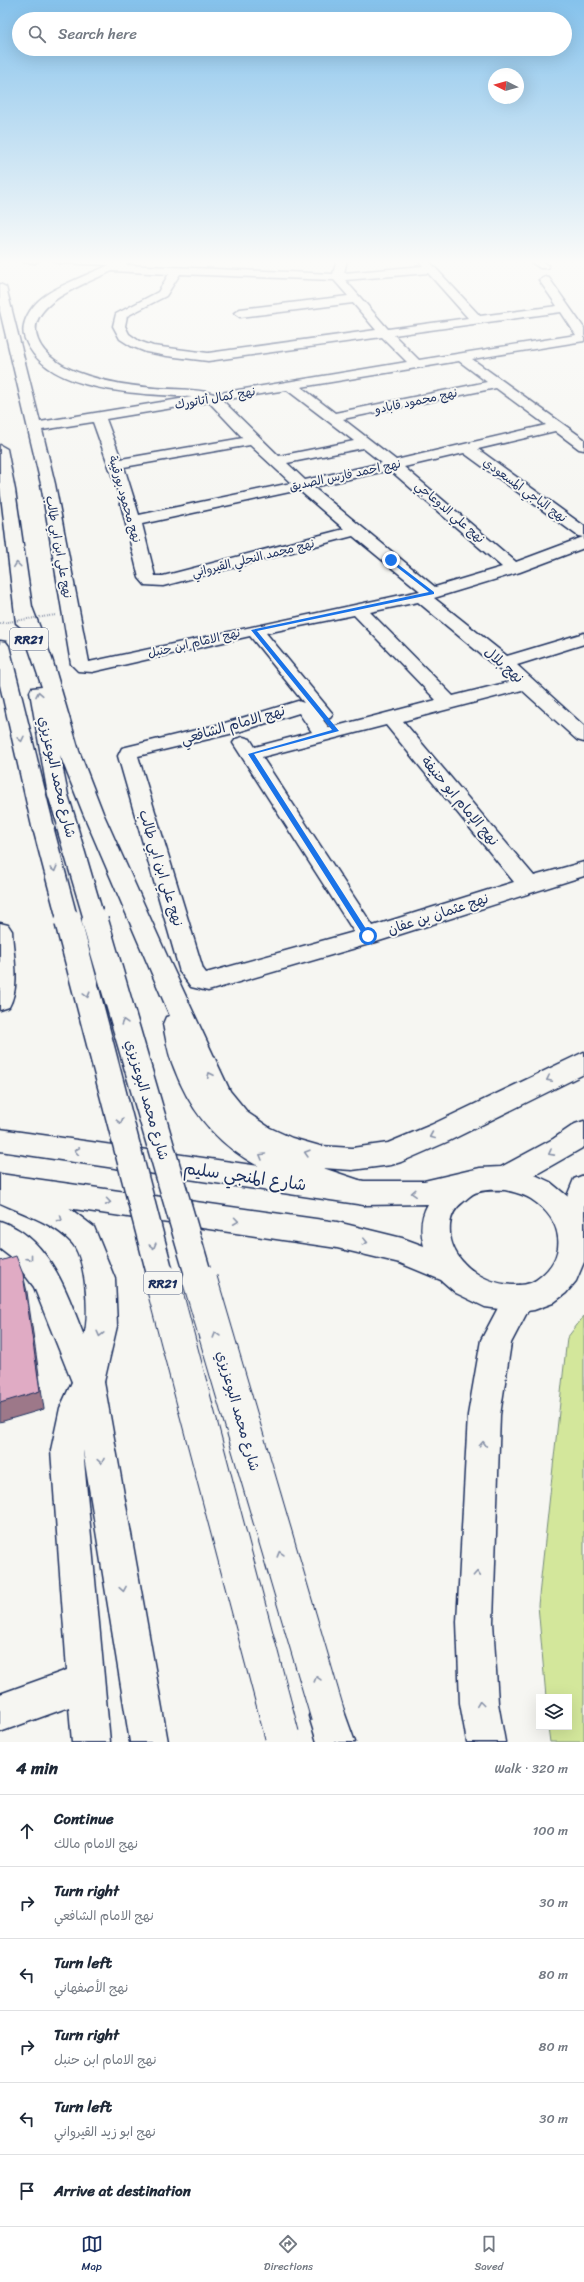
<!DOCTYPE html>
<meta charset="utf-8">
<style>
:root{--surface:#fff;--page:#f2f2f3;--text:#1f2937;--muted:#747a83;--line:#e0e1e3;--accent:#1b2f5e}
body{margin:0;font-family:Sriracha,"Playpen Sans Arabic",sans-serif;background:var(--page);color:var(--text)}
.controls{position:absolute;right:12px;bottom:12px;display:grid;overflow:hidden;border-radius:0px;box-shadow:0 4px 16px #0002}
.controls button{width:36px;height:36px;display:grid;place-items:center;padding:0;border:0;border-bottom:1px solid var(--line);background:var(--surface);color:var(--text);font:20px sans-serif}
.compass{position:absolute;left:488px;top:68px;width:36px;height:36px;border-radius:50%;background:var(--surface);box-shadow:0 4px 16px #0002;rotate:276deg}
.stop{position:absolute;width:12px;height:12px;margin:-9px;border:3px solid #1a73e8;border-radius:50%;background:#fff}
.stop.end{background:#1a73e8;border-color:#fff;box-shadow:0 1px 4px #0008}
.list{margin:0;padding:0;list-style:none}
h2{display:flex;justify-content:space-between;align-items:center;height:52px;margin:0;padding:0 16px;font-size:17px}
h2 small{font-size:13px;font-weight:400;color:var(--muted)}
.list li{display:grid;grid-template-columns:26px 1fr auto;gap:12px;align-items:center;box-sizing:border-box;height:72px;padding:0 16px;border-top:1px solid var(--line)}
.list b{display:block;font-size:15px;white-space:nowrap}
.list p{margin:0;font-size:13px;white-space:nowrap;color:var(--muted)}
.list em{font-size:13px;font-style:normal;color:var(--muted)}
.icon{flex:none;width:22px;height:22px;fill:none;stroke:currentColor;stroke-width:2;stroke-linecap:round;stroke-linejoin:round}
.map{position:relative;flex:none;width:584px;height:1742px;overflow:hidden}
.search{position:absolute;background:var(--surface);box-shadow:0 4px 16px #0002;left:12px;right:12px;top:12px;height:44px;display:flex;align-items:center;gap:10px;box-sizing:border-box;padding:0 14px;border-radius:22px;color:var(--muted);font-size:15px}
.sheet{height:484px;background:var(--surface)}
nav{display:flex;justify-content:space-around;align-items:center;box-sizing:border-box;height:56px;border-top:1px solid var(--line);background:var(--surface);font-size:11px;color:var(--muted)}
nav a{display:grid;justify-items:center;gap:2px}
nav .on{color:var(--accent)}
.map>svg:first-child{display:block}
.green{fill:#d3e79b;stroke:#778b7c}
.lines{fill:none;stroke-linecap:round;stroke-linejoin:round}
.minor-casing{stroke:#1b2f5e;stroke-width:3}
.secondary-casing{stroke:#1b2f5e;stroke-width:3}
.motorway-casing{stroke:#1b2f5e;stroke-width:3}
.minor{fill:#f6f6f2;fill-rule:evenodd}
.secondary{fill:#f6f6f2;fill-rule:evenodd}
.motorway{fill:#f6f6f2;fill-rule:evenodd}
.motorway-bridge-far2-casing{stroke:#1b2f5e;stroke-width:23;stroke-linecap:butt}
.motorway-bridge-far1-casing{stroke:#1b2f5e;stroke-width:29;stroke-linecap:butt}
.motorway-bridge-casing{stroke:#1b2f5e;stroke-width:36;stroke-linecap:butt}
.path-bridge{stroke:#1b2f5e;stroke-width:2;stroke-dasharray:0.5 2;stroke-linecap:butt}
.motorway-bridge-far2{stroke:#f6f6f2;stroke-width:20}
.motorway-bridge-far1{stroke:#f6f6f2;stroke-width:26}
.motorway-bridge{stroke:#f6f6f2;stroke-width:34}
.shaded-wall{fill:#9d7889;stroke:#1b2f5e}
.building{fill:#e0abc4;stroke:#1b2f5e}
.oneway{stroke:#8892a8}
.route{fill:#1a73e8}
.labels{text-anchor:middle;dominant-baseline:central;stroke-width:4;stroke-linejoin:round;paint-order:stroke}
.far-street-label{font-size:12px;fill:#1b2f5e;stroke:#f6f6f2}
.shield{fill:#f6f6f2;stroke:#5d6b8a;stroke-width:1}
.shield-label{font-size:13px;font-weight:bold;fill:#1b2f5e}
.street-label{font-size:14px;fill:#1b2f5e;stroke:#f6f6f2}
.near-street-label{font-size:17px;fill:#1b2f5e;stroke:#f6f6f2}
</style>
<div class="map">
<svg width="584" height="1742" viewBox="0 0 584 1742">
<rect width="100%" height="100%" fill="#f6f6f2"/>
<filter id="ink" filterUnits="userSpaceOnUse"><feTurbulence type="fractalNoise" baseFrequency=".025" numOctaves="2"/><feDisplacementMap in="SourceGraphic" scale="8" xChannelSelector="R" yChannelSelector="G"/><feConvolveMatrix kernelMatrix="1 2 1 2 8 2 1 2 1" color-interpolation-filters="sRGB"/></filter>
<g filter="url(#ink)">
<polygon class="green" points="584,1316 584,1742 550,1742 548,1727 569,1727 569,1697 546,1697 538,1605 567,1338"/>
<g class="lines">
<defs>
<g id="minor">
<polygon points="23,260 40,260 35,263 24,262"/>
<path d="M 53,260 L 132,260 L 125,265 L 333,274 L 337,260 L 347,260 L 344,273 L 423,266 L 418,260 L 428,260 L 480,316 L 557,306 L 539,280 L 545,277 L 549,278 L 584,328 L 584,341 L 472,359 L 584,439 L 584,450 L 579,449 L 555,431 L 478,449 L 584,526 L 584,548 L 520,572 L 434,598 L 507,656 L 584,633 L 584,644 L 517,665 L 584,726 L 584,742 L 577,740 L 522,690 L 403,721 L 534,876 L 584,862 L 584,876 L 376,942 L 208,991 L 191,987 L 180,972 L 118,756 L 122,748 L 225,723 L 298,701 L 304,703 L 250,636 L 92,672 L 78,671 L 71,664 L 41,484 L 0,311 L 0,284 L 6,287 L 40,422 L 192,397 C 143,393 47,395 25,339 C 19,324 31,306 43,297 C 59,285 90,274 109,265 L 58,263 ZM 112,271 L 169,274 L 158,292 L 116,314 L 113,326 L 120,339 L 131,346 L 146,352 L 167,356 L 208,361 L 382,337 L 407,362 L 214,394 C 194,388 174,390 154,388 C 120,385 52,375 38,340 C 23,304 88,283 112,271 ZM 428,273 L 468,318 L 388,329 L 345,280 ZM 180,274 L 334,280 L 348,296 L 240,309 L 234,313 L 240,317 L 353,303 L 376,330 L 208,353 L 153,346 L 139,341 L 129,334 L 125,326 L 127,316 L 166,296 ZM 561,312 L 576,335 L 419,360 L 394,335 ZM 459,361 L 487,382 L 335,413 L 301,387 ZM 496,388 L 546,425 L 396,460 L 343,419 ZM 287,390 L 354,441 L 279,456 L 222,400 ZM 209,402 L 243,438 L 121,459 L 106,419 ZM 93,422 L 118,492 L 139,578 L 145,585 L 163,586 L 353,536 L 420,591 L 89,662 L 55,484 L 42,430 ZM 250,445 L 291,483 L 139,515 L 124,467 ZM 363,448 L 382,463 L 305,480 L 287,463 ZM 464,453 L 578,536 L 583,537 L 516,562 L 404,467 ZM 390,470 L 502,567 L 435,587 L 313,487 ZM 299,490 L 344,529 L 163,576 L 155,576 L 142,524 ZM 418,602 L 513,681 L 453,696 L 370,612 ZM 354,615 L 436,700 L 329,728 L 323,720 L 330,718 L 333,714 L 266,633 ZM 299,713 L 312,732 L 255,747 L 250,739 L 243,737 L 236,739 L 233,743 L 354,932 L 206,973 L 203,969 L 138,756 L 238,732 ZM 386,725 L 514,882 L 373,926 L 262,757 Z"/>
<polygon points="528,260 540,260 549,266 548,268 540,268"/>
<polygon points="88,1367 99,1371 104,1382 92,1409 83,1450 110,1742 72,1742 69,1707 0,1732 0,1694 67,1670 51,1450 60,1408 77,1371"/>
</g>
<path id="secondary" d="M 584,1121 L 584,1147 L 535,1175 L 550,1182 L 567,1196 L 574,1179 L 584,1175 L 584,1262 L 576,1281 L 566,1293 L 553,1303 L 534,1310 L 520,1312 L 485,1307 L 456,1293 L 441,1280 L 400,1263 L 337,1248 L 0,1198 L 0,1174 L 337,1222 L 402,1238 L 424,1246 C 420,1231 420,1218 428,1204 L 364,1205 L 0,1151 L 0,1129 L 364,1181 L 424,1181 L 480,1168 L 501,1167 L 553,1139 L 575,1124 ZM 505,1190 C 514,1192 523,1194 531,1199 C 564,1220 569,1257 536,1280 C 529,1285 521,1285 513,1285 C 481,1284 447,1259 450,1225 C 451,1215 455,1208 463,1202 C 467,1199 472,1193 478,1192 C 486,1189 496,1190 505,1190 Z"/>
<g id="motorway">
<path d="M 0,445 L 7,449 L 15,490 L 32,607 L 52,659 L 79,751 L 103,813 L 168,958 L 230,1091 L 248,1113 L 270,1128 L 292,1138 L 320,1146 L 352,1148 L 388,1143 L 431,1125 L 584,1052 L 584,1074 L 449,1141 L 401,1162 L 391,1165 L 352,1170 L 323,1168 L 374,1185 L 378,1193 L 374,1201 L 364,1205 C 278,1178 209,1161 174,1068 C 168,1054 166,1039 163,1024 L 166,1017 L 170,1016 L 83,813 L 60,755 L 68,795 L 78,827 L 74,832 L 67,834 L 60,832 L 48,795 L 30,692 L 32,688 L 42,687 L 22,628 L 16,623 L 0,487 Z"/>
<polygon points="0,641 6,642 9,646 55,831 52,836 44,838 36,836 33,831 0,685"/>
<path d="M 0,923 L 8,925 L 12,931 C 13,955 21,986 9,1007 L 0,1010 Z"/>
<path d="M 0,1178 L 68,1207 L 94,1227 L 115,1279 L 117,1326 L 104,1382 L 168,1742 L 130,1742 L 72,1382 L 34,1287 L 13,1259 L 0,1249 L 0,1221 C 50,1238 66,1291 84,1336 C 90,1315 86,1259 72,1243 C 54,1223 24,1214 0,1203 Z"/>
<polygon points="519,1285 530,1289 534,1299 511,1343 500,1415 493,1622 498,1703 505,1742 467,1742 460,1703 457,1622 468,1415 481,1340 508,1289"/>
<polygon points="328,1697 341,1703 355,1742 317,1742 309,1716 315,1703"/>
</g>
</defs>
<use href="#minor" class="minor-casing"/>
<use href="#secondary" class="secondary-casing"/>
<use href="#motorway" class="motorway-casing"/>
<use href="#minor" class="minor"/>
<use href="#secondary" class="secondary"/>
<use href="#motorway" class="motorway"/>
<defs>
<g id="motorway-bridge-far2">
<polyline points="67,827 95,922"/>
<polyline points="44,831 68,922"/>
</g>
<g id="motorway-bridge-far1">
<polyline points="68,921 162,1281"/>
<polyline points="95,921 200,1281"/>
</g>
<g id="motorway-bridge">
<polyline points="162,1280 282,1735"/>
<polyline points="200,1280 328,1716"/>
</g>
</defs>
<use href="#motorway-bridge-far2" class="motorway-bridge-far2-casing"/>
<use href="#motorway-bridge-far1" class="motorway-bridge-far1-casing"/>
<use href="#motorway-bridge" class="motorway-bridge-casing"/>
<polyline class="path-bridge" points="0,623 56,615"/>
<use href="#motorway-bridge-far2" class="motorway-bridge-far2"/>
<use href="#motorway-bridge-far1" class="motorway-bridge-far1"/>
<use href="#motorway-bridge" class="motorway-bridge"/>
</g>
<polygon class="shaded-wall" points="23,1274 27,1292 44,1409 0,1422 0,1403"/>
<polygon class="building" points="16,1256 23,1274 40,1391 0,1403 0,1261"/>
<defs><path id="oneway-chevron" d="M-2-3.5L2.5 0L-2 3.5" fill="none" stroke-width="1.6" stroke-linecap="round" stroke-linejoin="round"/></defs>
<g class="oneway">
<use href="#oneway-chevron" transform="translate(17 565) rotate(-97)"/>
<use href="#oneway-chevron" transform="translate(39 694) rotate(-101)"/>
<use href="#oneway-chevron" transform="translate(21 739) rotate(77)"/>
<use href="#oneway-chevron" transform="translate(54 869) rotate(75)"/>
<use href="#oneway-chevron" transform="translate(87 995) rotate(75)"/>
<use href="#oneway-chevron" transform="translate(124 1022) rotate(-106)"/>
<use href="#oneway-chevron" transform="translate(210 1075) rotate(-115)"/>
<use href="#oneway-chevron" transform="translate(549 1079) rotate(154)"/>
<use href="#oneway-chevron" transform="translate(120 1121) rotate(75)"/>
<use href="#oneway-chevron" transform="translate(432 1136) rotate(157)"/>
<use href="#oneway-chevron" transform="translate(77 1151) rotate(-172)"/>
<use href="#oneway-chevron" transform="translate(307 1153) rotate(-164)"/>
<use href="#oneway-chevron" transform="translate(551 1153) rotate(152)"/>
<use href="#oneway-chevron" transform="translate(262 1156) rotate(-150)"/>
<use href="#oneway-chevron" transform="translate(414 1193) rotate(177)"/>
<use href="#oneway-chevron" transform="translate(108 1202) rotate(8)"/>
<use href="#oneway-chevron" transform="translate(60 1219) rotate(34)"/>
<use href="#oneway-chevron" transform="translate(236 1221) rotate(8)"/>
<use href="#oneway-chevron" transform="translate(365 1242) rotate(13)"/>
<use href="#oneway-chevron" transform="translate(153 1246) rotate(75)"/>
<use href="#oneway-chevron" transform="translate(30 1258) rotate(52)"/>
<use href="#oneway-chevron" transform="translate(100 1334) rotate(104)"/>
<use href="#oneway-chevron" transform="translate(216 1335) rotate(-106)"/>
<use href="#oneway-chevron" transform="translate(483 1444) rotate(-87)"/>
<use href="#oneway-chevron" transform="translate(101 1461) rotate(80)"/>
<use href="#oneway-chevron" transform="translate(280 1554) rotate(-106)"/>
<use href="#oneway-chevron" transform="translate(477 1574) rotate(-87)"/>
<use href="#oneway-chevron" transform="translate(123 1589) rotate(80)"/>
<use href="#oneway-chevron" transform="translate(317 1679) rotate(-106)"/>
<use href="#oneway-chevron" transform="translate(480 1704) rotate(-97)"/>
</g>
</g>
<linearGradient id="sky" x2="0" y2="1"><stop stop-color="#85c2ec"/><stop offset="0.52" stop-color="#fbfbf9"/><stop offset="1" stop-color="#fbfbf9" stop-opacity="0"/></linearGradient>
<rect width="584" height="503" fill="url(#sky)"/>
<polygon class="route" points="391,559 434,592 434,594 257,631 339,731 254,754 370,935 370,938 365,938 248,754 332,730 251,630 429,592 389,561"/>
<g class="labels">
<g class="far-street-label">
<text transform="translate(215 398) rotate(-10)">نهج كمال أتاتورك</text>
<text transform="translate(416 401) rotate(-12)">نهج محمود قابادو</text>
<text transform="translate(345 475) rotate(-12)">نهج احمد فارس الصديق</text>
<text transform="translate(525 490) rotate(36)">نهج الباجي المسعودي</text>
<text transform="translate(125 499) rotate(74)">نهج محمود بورقيبة</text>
<text transform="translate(450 512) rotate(41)">نهج علي الدوعاجي</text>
<text transform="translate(59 547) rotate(80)">نهج علي ابن ابي طالب</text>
<text transform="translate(253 558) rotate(-14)">نهج محمد النحلي القيرواني</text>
<text transform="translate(194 643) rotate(-13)">نهج الامام ابن حنبل</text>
</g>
<g class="shield">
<rect x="10" y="628" width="38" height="22" rx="3"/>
<rect x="144" y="1272" width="38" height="22" rx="3"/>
</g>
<g class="shield-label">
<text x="29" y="639">RR21</text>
<text x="163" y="1283">RR21</text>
</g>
<g class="street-label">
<text transform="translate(504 665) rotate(41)">نهج بلال</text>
<text transform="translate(233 725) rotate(-16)">نهج الامام الشافعي</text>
<text transform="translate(57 777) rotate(77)">شارع محمد البوعزيزي</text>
<text transform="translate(460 801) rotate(50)">نهج الإمام ابو حنيفة</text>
<text transform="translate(161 868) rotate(73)">نهج علي ابن ابي طالب</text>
<text transform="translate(438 914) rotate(-18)">نهج عثمان بن عفان</text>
<text transform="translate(147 1100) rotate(74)">شارع محمد البوعزيزي</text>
<text transform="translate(238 1411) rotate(74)">شارع محمد البوعزيزي</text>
</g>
<g class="near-street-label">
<text transform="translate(245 1176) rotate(8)">شارع المنجي سليم</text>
</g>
</g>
</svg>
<div class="controls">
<button><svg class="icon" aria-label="layers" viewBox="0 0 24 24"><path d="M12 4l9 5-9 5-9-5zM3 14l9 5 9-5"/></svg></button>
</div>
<svg class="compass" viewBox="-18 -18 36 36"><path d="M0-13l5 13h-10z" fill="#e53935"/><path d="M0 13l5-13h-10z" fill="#747a83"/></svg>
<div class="stop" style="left:368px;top:936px"></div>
<div class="stop end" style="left:391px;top:560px"></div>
<div class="search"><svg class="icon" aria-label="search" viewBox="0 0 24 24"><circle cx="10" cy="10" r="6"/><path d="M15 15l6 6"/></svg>Search here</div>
</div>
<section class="sheet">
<h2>4 min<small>Walk · 320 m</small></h2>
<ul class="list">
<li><svg class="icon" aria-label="ahead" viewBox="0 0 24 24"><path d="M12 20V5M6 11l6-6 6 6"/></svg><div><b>Continue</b><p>نهج الامام مالك</p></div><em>100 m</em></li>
<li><svg class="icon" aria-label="right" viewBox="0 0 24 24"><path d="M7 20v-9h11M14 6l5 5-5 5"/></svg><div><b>Turn right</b><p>نهج الامام الشافعي</p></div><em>30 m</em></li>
<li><svg class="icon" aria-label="left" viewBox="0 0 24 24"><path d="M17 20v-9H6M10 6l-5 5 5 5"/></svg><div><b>Turn left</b><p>نهج الأصفهاني</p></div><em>80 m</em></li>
<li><svg class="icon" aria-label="right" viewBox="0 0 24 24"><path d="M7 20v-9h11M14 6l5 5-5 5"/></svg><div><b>Turn right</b><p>نهج الامام ابن حنبل</p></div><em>80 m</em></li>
<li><svg class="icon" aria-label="left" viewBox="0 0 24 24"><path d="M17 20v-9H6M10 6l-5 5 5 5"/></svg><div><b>Turn left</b><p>نهج ابو زيد القيرواني</p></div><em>30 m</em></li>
<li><svg class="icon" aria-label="arrive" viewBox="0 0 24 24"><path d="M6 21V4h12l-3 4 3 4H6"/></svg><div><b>Arrive at destination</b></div></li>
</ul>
</section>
<nav>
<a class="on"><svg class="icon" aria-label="map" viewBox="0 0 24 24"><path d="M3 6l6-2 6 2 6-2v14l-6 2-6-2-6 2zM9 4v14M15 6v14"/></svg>Map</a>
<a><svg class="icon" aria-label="directions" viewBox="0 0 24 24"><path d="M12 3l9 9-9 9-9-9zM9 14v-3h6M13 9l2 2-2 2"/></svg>Directions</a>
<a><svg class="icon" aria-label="saved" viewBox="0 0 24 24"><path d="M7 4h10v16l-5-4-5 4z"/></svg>Saved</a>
</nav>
